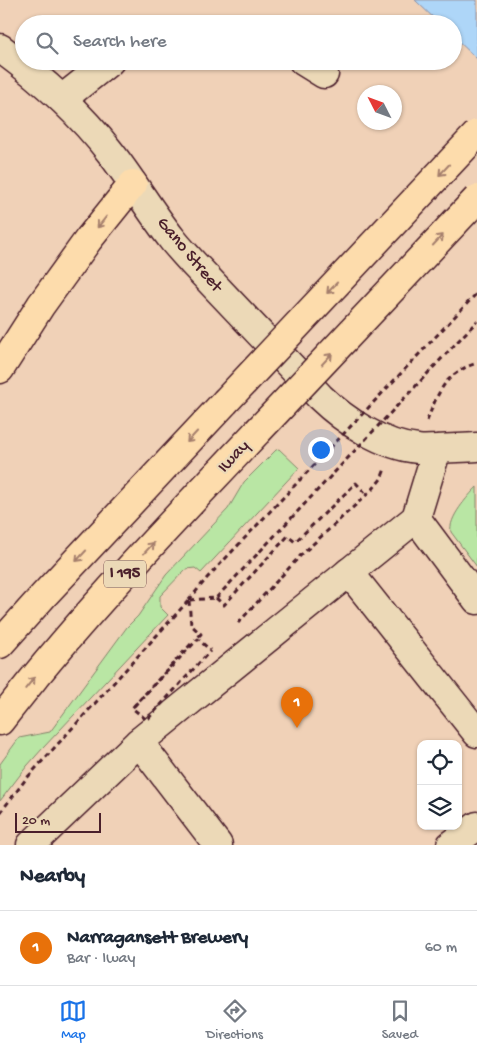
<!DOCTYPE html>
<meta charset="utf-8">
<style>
:root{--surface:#fff;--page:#f2f2f3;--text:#1f2937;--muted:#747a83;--line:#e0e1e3;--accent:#1a73e8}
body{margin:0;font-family:"Gochi Hand",sans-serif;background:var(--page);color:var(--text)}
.controls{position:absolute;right:15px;bottom:15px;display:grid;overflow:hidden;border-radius:10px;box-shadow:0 1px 4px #0004}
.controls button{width:45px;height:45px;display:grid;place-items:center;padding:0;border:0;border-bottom:1px solid var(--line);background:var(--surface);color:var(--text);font:25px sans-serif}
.compass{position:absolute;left:357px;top:85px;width:45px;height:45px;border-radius:50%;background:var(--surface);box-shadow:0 1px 4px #0004;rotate:312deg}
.scale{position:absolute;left:15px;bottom:12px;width:86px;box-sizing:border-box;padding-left:5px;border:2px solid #4a1f2b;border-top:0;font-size:14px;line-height:18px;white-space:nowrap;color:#4a1f2b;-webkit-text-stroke:4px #ecd9b7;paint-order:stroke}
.you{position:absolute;left:320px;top:449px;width:18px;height:18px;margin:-12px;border:4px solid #fff;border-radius:50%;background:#1a73e8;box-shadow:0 0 0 8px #1a73e833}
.badge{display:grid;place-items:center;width:32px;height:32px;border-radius:50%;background:var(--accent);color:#fff;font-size:16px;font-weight:700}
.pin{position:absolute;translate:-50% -41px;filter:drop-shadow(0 1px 2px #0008)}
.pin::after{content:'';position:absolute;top:26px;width:18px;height:15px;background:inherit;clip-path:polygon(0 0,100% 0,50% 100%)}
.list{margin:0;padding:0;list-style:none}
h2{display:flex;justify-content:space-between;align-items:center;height:65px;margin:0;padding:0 20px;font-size:21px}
h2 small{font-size:16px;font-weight:400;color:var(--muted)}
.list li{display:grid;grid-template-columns:32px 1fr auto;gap:15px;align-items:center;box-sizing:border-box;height:75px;padding:0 20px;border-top:1px solid var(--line)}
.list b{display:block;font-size:19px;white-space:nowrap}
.list p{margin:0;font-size:16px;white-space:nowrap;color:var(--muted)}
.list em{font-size:16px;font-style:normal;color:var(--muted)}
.icon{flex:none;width:28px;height:28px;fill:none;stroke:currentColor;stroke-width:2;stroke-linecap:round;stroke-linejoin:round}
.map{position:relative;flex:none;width:477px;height:845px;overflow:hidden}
.search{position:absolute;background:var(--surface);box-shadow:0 1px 4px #0004;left:15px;right:15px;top:15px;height:55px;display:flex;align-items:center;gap:12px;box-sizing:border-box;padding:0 18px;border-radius:28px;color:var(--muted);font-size:19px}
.sheet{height:140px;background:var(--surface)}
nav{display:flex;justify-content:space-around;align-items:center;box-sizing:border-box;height:70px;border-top:1px solid var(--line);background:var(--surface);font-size:14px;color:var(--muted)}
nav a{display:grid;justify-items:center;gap:2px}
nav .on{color:var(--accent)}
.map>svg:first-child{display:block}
.green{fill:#b9e6a4;stroke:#828268}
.water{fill:#aed6f8;stroke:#868da6}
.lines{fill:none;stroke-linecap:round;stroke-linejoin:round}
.minor-casing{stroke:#4a1f2b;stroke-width:31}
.highway-casing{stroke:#4a1f2b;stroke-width:31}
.path{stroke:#4a1f2b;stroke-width:3;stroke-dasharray:5 4;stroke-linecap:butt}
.minor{stroke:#ecd9b7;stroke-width:28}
.highway{stroke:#fddcac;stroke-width:28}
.highway-bridge-casing{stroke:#4a1f2b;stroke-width:31;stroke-linecap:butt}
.path-bridge{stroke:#4a1f2b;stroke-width:3;stroke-dasharray:5 4;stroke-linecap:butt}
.highway-bridge{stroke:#fddcac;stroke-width:28}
.oneway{stroke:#a47e6c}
.labels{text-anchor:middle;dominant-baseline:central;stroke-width:4.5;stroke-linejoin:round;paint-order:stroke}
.shield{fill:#ecd9b7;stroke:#7b5755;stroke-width:1}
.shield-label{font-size:16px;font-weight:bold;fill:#4a1f2b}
.street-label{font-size:18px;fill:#4a1f2b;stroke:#ecd9b7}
</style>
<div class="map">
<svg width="477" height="845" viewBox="0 0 477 845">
<rect width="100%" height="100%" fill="#f0d1b7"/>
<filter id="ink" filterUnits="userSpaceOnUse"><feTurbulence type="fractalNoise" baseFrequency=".02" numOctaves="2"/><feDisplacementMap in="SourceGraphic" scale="10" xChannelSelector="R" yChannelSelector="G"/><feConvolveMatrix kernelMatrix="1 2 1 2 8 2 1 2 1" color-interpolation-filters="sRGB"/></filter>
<g filter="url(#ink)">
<g class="green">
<polygon points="279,449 299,468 201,573 195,568 186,569 160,596 160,607 168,615 43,748 27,766 0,801 0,764 19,738 50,732 127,627 138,616 166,575 228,509 244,482 276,450"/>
<path d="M 477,487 L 477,567 L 451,532 C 448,518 468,496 477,487 Z"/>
</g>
<polygon class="water" points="415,0 477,0 477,59 453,36 453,24 440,24"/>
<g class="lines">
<defs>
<g id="minor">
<path d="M 0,48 C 41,78 79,112 110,152 C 132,180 150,211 172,239 C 178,247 185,254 192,262 L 320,397 C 345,421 383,446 418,449 C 425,450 431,449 438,449 C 451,448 464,448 477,447"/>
<polyline points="303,61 324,74"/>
<polyline points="62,99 110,61"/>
<polyline points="416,518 477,600"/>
<polyline points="349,572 477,733"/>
<polyline points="31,845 139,742"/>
<polyline points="218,845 139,742 416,518 437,449"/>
<polyline points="451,845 477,826"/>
</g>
<g id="highway">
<polyline points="0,369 41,305 88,240 133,184"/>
<polyline points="0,644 44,595 225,402"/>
<path d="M 0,721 C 78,619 169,526 257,432"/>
</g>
</defs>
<use href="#minor" class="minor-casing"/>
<use href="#highway" class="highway-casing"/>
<g class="path">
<path d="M 427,421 C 438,392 445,373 477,363"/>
<polyline points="216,598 224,605 288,536 295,542 356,483 367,495"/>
<polyline points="189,601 191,625 201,634 195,640"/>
<polyline points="238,623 301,555 373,489 381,479 385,469"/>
<polyline points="134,706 198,639 210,650"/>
<polyline points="0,813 26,779 189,600"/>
</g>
<use href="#minor" class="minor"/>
<use href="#highway" class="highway"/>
<defs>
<g id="highway-bridge">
<polyline points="225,402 477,134"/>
<polyline points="257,432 477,199"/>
</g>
</defs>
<use href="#highway-bridge" class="highway-bridge-casing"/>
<g class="path-bridge">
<polyline points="189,600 207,578 477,293"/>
<polyline points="190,600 216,598 477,321"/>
<polyline points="191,644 132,708 147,720 210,651"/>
</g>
<use href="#highway-bridge" class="highway-bridge"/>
</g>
<defs><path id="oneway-shaft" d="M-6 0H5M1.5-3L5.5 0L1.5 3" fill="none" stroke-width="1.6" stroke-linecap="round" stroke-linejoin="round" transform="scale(1.25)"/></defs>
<g class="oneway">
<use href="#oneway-shaft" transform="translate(444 170) rotate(133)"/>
<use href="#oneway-shaft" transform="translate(102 222) rotate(129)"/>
<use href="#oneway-shaft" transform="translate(438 240) rotate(-47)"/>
<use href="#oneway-shaft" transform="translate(332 288) rotate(133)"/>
<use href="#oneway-shaft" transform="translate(327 359) rotate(-47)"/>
<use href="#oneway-shaft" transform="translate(192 437) rotate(133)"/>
<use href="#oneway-shaft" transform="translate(149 548) rotate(-47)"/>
<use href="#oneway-shaft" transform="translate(81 556) rotate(133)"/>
<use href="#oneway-shaft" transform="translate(30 683) rotate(-51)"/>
</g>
</g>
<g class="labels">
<rect class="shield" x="104" y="560.5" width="42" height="27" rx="4"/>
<g class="shield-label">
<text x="125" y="574">I 195</text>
</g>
<g class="street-label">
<text transform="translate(189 255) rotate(50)">Gano Street</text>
<text transform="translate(234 457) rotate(-47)">Iway</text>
</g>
</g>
</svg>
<div class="controls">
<button><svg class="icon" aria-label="locate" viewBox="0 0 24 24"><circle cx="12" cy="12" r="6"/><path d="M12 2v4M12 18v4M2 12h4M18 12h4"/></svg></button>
<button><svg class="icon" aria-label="layers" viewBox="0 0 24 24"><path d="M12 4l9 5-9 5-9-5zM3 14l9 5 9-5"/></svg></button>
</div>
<svg class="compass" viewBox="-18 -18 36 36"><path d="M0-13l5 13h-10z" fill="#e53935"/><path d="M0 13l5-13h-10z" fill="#747a83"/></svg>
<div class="scale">20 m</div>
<div class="you"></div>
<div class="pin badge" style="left:297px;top:728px;background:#e8710a">1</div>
<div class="search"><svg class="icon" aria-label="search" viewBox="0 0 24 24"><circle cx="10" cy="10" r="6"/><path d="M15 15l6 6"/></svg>Search here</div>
</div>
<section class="sheet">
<h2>Nearby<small></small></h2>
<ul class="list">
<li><span class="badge" style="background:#e8710a">1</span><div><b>Narragansett Brewery</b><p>Bar · Iway</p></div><em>60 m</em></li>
</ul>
</section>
<nav>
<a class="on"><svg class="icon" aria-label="map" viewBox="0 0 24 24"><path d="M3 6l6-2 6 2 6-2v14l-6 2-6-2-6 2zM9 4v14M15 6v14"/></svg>Map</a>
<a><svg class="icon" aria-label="directions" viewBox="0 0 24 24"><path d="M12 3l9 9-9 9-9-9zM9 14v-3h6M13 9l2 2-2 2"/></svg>Directions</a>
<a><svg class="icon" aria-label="saved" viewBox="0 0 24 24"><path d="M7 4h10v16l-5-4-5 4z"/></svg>Saved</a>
</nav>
